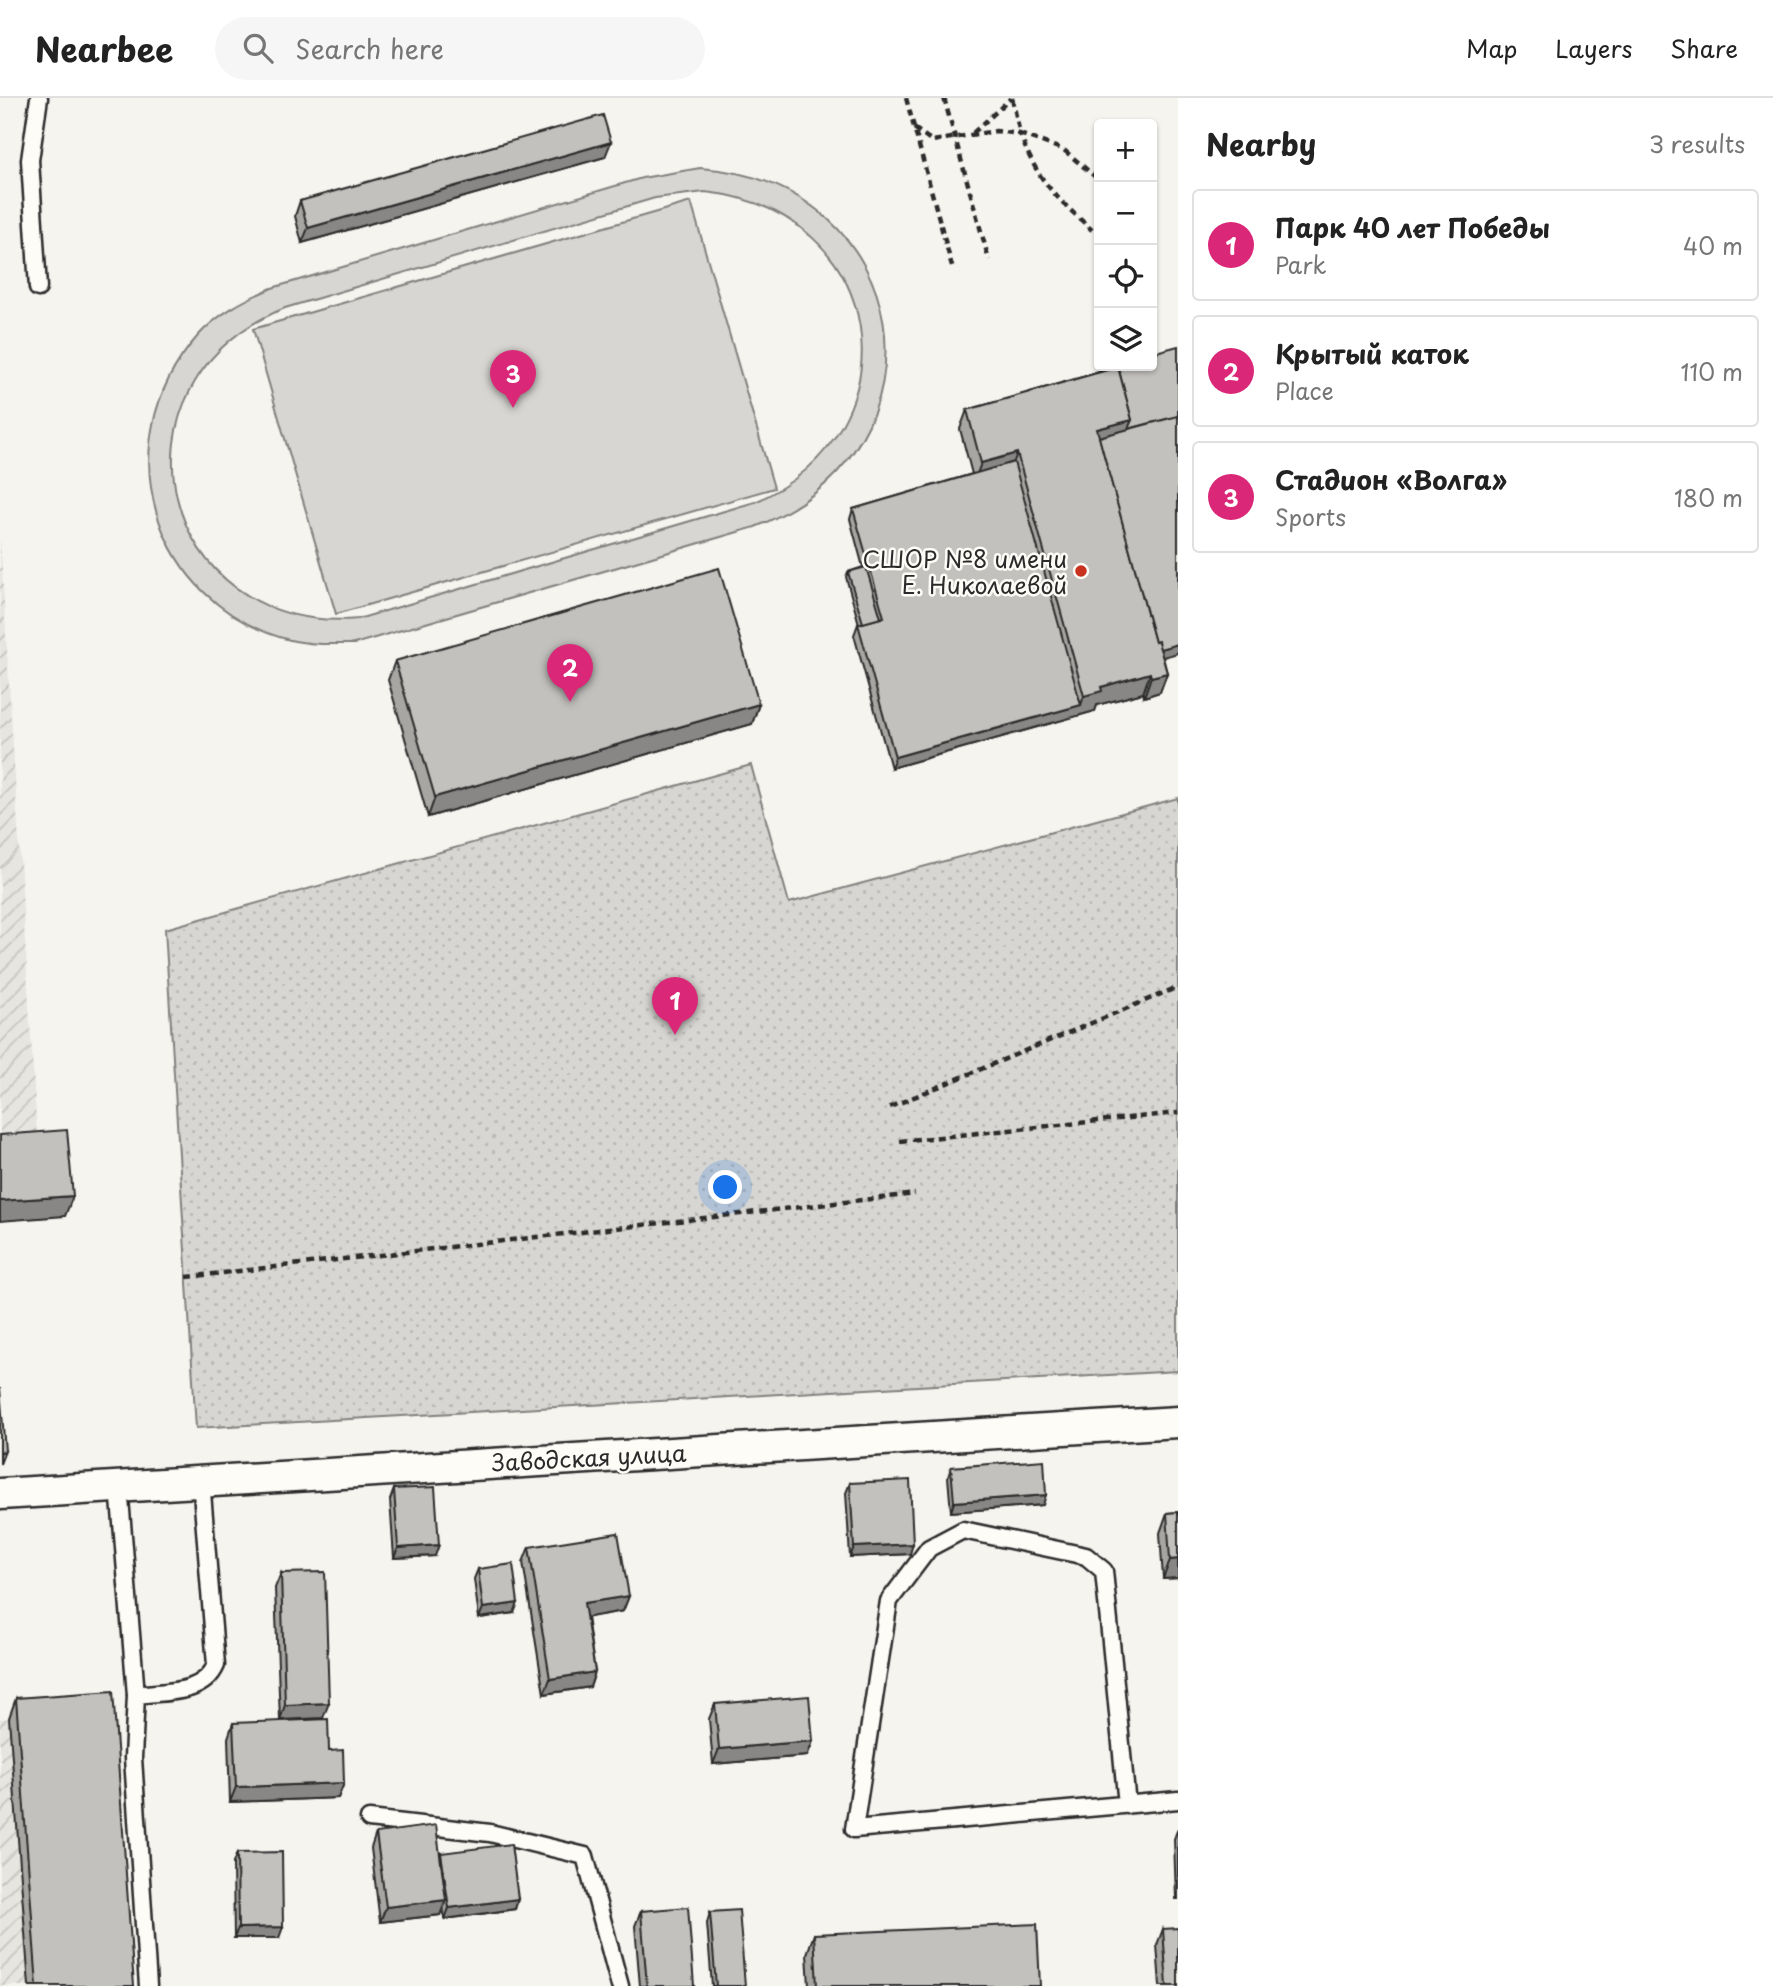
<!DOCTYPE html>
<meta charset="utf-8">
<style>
:root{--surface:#fff;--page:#f6f6f6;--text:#222;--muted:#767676;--line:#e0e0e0;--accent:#db2777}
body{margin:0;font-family:"Playpen Sans",sans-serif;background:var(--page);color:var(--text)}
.controls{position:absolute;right:21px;top:21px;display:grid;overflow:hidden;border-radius:7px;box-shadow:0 2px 5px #0004}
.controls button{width:63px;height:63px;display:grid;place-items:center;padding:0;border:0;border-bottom:2px solid var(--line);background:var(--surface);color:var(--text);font:35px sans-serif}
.you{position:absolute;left:726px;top:1090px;width:24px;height:24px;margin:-18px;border:5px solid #fff;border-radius:50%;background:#1a73e8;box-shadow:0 0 0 10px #1a73e833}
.badge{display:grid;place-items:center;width:46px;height:46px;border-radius:50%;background:var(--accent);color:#fff;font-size:23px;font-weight:700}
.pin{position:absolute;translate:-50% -58px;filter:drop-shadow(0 2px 4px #0008)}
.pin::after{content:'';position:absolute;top:37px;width:24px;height:21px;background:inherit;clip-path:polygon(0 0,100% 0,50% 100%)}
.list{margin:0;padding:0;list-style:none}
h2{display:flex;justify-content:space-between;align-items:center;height:91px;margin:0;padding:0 28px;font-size:30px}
h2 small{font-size:23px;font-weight:400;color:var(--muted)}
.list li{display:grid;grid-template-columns:46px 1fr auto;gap:21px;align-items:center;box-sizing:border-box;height:112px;margin:0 14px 14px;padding:0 14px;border:2px solid var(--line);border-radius:7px}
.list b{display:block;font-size:26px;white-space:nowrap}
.list p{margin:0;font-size:23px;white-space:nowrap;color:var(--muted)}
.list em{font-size:23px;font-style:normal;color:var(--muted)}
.icon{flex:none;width:38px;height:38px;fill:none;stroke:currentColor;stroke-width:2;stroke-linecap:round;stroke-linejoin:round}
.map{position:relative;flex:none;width:1178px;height:1888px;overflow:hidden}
header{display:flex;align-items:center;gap:42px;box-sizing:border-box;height:98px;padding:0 35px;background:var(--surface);border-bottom:2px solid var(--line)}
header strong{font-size:33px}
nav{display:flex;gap:38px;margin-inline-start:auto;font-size:24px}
.search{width:490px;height:63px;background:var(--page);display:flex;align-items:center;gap:18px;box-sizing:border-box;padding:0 24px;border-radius:38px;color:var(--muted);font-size:26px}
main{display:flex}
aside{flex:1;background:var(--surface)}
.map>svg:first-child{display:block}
.industrial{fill:url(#industrial-furrows)}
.grass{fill:#d7d6d2;stroke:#81807e;stroke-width:2;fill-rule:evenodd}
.park{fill:url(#park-dots);stroke:#81807e;stroke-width:2}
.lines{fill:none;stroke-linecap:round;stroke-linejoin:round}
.lane-casing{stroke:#2b2b2b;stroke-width:21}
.street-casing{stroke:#2b2b2b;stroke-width:35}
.path{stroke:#2b2b2b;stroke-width:4.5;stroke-dasharray:7 5;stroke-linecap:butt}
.lane{stroke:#fdfcf7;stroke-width:16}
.street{stroke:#fdfcf7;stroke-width:30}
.wall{fill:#a7a6a3;stroke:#2b2b2b;stroke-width:2}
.shaded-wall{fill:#888785;stroke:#2b2b2b;stroke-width:2}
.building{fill:#c2c1be;stroke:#2b2b2b;stroke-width:2}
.poi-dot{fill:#c8321e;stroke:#fdfcf7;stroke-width:2.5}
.labels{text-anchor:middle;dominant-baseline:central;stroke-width:5;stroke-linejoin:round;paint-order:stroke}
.poi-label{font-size:23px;fill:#2b2b2b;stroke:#fdfcf7;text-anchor:end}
.street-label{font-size:23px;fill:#2b2b2b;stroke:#fdfcf7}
</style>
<header>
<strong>Nearbee</strong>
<div class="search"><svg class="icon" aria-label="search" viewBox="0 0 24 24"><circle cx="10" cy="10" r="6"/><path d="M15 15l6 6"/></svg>Search here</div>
<nav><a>Map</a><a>Layers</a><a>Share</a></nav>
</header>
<main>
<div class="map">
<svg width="1178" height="1888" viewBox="0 0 1178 1888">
<defs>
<pattern id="industrial-furrows" width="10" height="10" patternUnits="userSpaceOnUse" patternTransform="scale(1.75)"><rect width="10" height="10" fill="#e6e5e0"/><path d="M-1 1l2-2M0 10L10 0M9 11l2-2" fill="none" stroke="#c5c5c0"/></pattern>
<pattern id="park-dots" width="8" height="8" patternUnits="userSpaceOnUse" patternTransform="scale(1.75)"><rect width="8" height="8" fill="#d7d6d2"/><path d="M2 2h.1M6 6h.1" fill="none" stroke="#b9b8b4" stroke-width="1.8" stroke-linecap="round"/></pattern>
</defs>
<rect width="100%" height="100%" fill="#f5f4ef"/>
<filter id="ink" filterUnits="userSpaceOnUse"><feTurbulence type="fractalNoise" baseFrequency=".0143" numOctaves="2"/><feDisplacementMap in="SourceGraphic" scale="14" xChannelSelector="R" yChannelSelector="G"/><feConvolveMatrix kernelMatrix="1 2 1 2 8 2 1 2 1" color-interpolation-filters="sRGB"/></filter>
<g filter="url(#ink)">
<g class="industrial">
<polygon points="0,439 38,1053 60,1052 65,1118 0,1123"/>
<polygon points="106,1613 126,1888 0,1888 0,1621"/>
</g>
<g class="grass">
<path d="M 700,70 C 915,84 956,349 755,429 L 354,546 C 333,546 311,547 290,542 C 153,507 104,345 197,239 C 217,216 244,202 272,190 L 642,80 ZM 705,94 C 886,112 920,330 755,404 L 358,521 C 159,538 99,285 285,210 L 655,100 Z"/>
<polygon points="691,104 774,390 336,516 253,231"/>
</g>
<polygon class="park" points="751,667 789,805 1178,700 1178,1273 196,1330 165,831"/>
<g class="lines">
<defs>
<g id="lane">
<polyline points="38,190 30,62 39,0"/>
<polyline points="119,1388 136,1597"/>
<polyline points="1127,1707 1104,1473 1086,1458 963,1432 929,1450 889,1503 854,1731 1178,1702"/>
<polyline points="369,1721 490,1735 585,1758 620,1888"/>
<path d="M 148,1888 L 133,1660 L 136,1597 C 166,1593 203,1597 216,1567 L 201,1382"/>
</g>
<polyline id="street" points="0,1396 1178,1324"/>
</defs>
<use href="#lane" class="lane-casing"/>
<use href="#street" class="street-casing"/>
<g class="path">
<polyline points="906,0 953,172"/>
<polyline points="944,0 989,162"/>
<polyline points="1012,0 1020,36 1064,52 1099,82"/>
<path d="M 914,30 L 932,43 L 996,33 L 1020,36 C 1038,84 1055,98 1092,132"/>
<polyline points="973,35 1011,0"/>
<polyline points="890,1009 1178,889"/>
<polyline points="900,1043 1178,1015"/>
<polyline points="187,1179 915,1096"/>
</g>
<use href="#lane" class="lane"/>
<use href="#street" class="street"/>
</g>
<g class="wall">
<polygon points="605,59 302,145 295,118 300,103"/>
<polygon points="1100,268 1163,559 1167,575 1160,594 1144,599 1143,595 1097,607 1095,613 891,670 854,537 858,526 859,526 846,479 848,474 863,469 850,421 853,411 972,376 960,331 967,312 1099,274"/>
<polygon points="395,563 759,606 752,626 428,719 388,582"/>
<polygon points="951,1369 1043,1407 951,1414 948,1379"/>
<polygon points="850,1385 910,1456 850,1459 846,1395"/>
<polygon points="394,1391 435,1458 394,1460 390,1402"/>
<polygon points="1178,1414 1178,1480 1163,1481 1160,1435 1167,1415"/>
<polygon points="529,1449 629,1498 623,1513 587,1519 595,1574 590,1589 544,1596 523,1464"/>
<polygon points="478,1471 514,1515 479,1520 474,1481"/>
<polygon points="281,1475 323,1620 280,1622 275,1490"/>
<polygon points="16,1600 134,1888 29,1888 9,1620"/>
<polygon points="715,1606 813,1643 807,1658 713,1666 709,1621"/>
<polygon points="233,1625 329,1653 344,1685 338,1700 230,1704 228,1640"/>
<polygon points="1178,1730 1178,1801 1176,1801 1174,1741"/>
<polygon points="376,1735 440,1759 441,1755 518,1801 515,1811 445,1821 443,1808 440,1817 380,1824 371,1750"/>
<polygon points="237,1755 279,1840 234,1840 233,1765"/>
<polygon points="641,1813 694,1888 640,1888 635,1828"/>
<polygon points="710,1814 745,1888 712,1888 707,1825"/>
<polygon points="1163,1831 1178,1888 1160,1888 1157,1847"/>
<polygon points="814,1836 1040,1888 809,1888 807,1856"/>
</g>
<g class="shaded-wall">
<polygon points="611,44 605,59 302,145 308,130"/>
<polygon points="1132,322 1126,336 1096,349 1097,331"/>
<polygon points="1017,355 1010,375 974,384 981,365"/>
<polygon points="1178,546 1178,555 1148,563 1152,553"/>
<polygon points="1150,575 1143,595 1097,607 1095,613 891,670 895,659 1081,607 1084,598 1101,589"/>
<polygon points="1167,575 1160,594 1144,599 1151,579"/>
<polygon points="759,606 752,626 428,719 435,699"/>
<polygon points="73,1098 65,1118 0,1123 0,1103"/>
<polygon points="5,1353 0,1366 0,1354"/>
<polygon points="1046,1397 1043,1407 951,1414 954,1404"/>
<polygon points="913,1446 910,1456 850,1459 854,1449"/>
<polygon points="439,1447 435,1458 394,1460 398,1450"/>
<polygon points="1178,1461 1178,1480 1163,1481 1170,1462"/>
<polygon points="629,1498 623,1513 579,1521 584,1505"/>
<polygon points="518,1505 514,1515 479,1520 483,1510"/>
<polygon points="595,1574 590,1589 544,1596 550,1581"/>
<polygon points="329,1605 323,1620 280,1622 285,1607"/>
<polygon points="813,1643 807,1658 713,1666 719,1651"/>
<polygon points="344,1685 338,1700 230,1704 236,1689"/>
<polygon points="518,1801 515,1811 445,1821 449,1810"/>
<polygon points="446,1802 440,1817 380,1824 386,1809"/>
<polygon points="283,1829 279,1840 234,1840 238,1830"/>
</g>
<g class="building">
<polygon points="603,17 611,44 308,130 300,103"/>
<polygon points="1178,248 1178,318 1128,331 1132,322 1118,269 1102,274 1100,268 1152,268 1152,255"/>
<polygon points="1118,269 1132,322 1097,331 1155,544 1158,543 1167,575 1151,579 1150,575 1101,589 1102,593 1084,598 1017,355 981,365 967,312"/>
<polygon points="1178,318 1178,546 1160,551 1158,543 1155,544 1099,339"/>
<polygon points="1014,364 1081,607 895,659 858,526 884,519 853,411"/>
<polygon points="866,469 881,520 863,525 848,474"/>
<polygon points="719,470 759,606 435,699 395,563"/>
<polygon points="67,1032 73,1098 0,1103 0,1037"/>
<polygon points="0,1290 5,1353 0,1354"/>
<polygon points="1044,1362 1046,1397 954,1404 951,1369"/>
<polygon points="910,1382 913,1446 854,1449 850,1385"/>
<polygon points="435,1389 439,1447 398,1450 394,1391"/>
<polygon points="1178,1414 1178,1461 1170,1462 1167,1415"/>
<polygon points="618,1435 629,1498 584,1505 595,1574 550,1581 529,1449"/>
<polygon points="513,1466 518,1505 483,1510 478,1471"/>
<polygon points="325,1474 329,1605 285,1607 281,1475"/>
<polygon points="113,1593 134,1888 37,1888 16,1600"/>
<polygon points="809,1598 813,1643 719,1651 715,1606"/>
<polygon points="328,1621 329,1653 343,1652 344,1685 236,1689 233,1625"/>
<polygon points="436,1727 446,1802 386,1809 376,1735"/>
<polygon points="511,1746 518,1801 449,1810 441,1755"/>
<polygon points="282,1754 283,1829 238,1830 237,1755"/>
<polygon points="688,1809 694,1888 647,1888 641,1813"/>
<polygon points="739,1812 745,1888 716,1888 710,1814"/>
<polygon points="1037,1826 1040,1888 817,1888 814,1836"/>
<polygon points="1178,1830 1178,1888 1167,1888 1163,1831"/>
</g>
</g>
<circle class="poi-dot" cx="1081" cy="473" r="7"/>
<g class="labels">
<g class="poi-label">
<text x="1067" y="460">СШОР №8 имени<tspan x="1067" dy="26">Е. Николаевой</tspan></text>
</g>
<g class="street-label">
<text transform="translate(589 1359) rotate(-3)">Заводская улица</text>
</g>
</g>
</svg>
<div class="controls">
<button>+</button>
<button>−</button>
<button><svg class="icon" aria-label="locate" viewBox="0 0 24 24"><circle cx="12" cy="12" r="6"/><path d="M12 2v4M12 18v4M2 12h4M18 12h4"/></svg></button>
<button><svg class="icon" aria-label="layers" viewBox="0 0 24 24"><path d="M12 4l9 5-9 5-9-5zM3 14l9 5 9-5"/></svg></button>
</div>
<div class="you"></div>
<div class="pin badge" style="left:675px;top:937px">1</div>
<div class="pin badge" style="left:570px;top:604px">2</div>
<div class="pin badge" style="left:513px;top:310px">3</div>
</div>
<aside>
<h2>Nearby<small>3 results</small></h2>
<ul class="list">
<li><span class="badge">1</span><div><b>Парк 40 лет Победы</b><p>Park</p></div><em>40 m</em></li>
<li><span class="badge">2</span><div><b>Крытый каток</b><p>Place</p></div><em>110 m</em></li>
<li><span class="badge">3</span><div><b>Стадион «Волга»</b><p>Sports</p></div><em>180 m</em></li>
</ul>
</aside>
</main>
